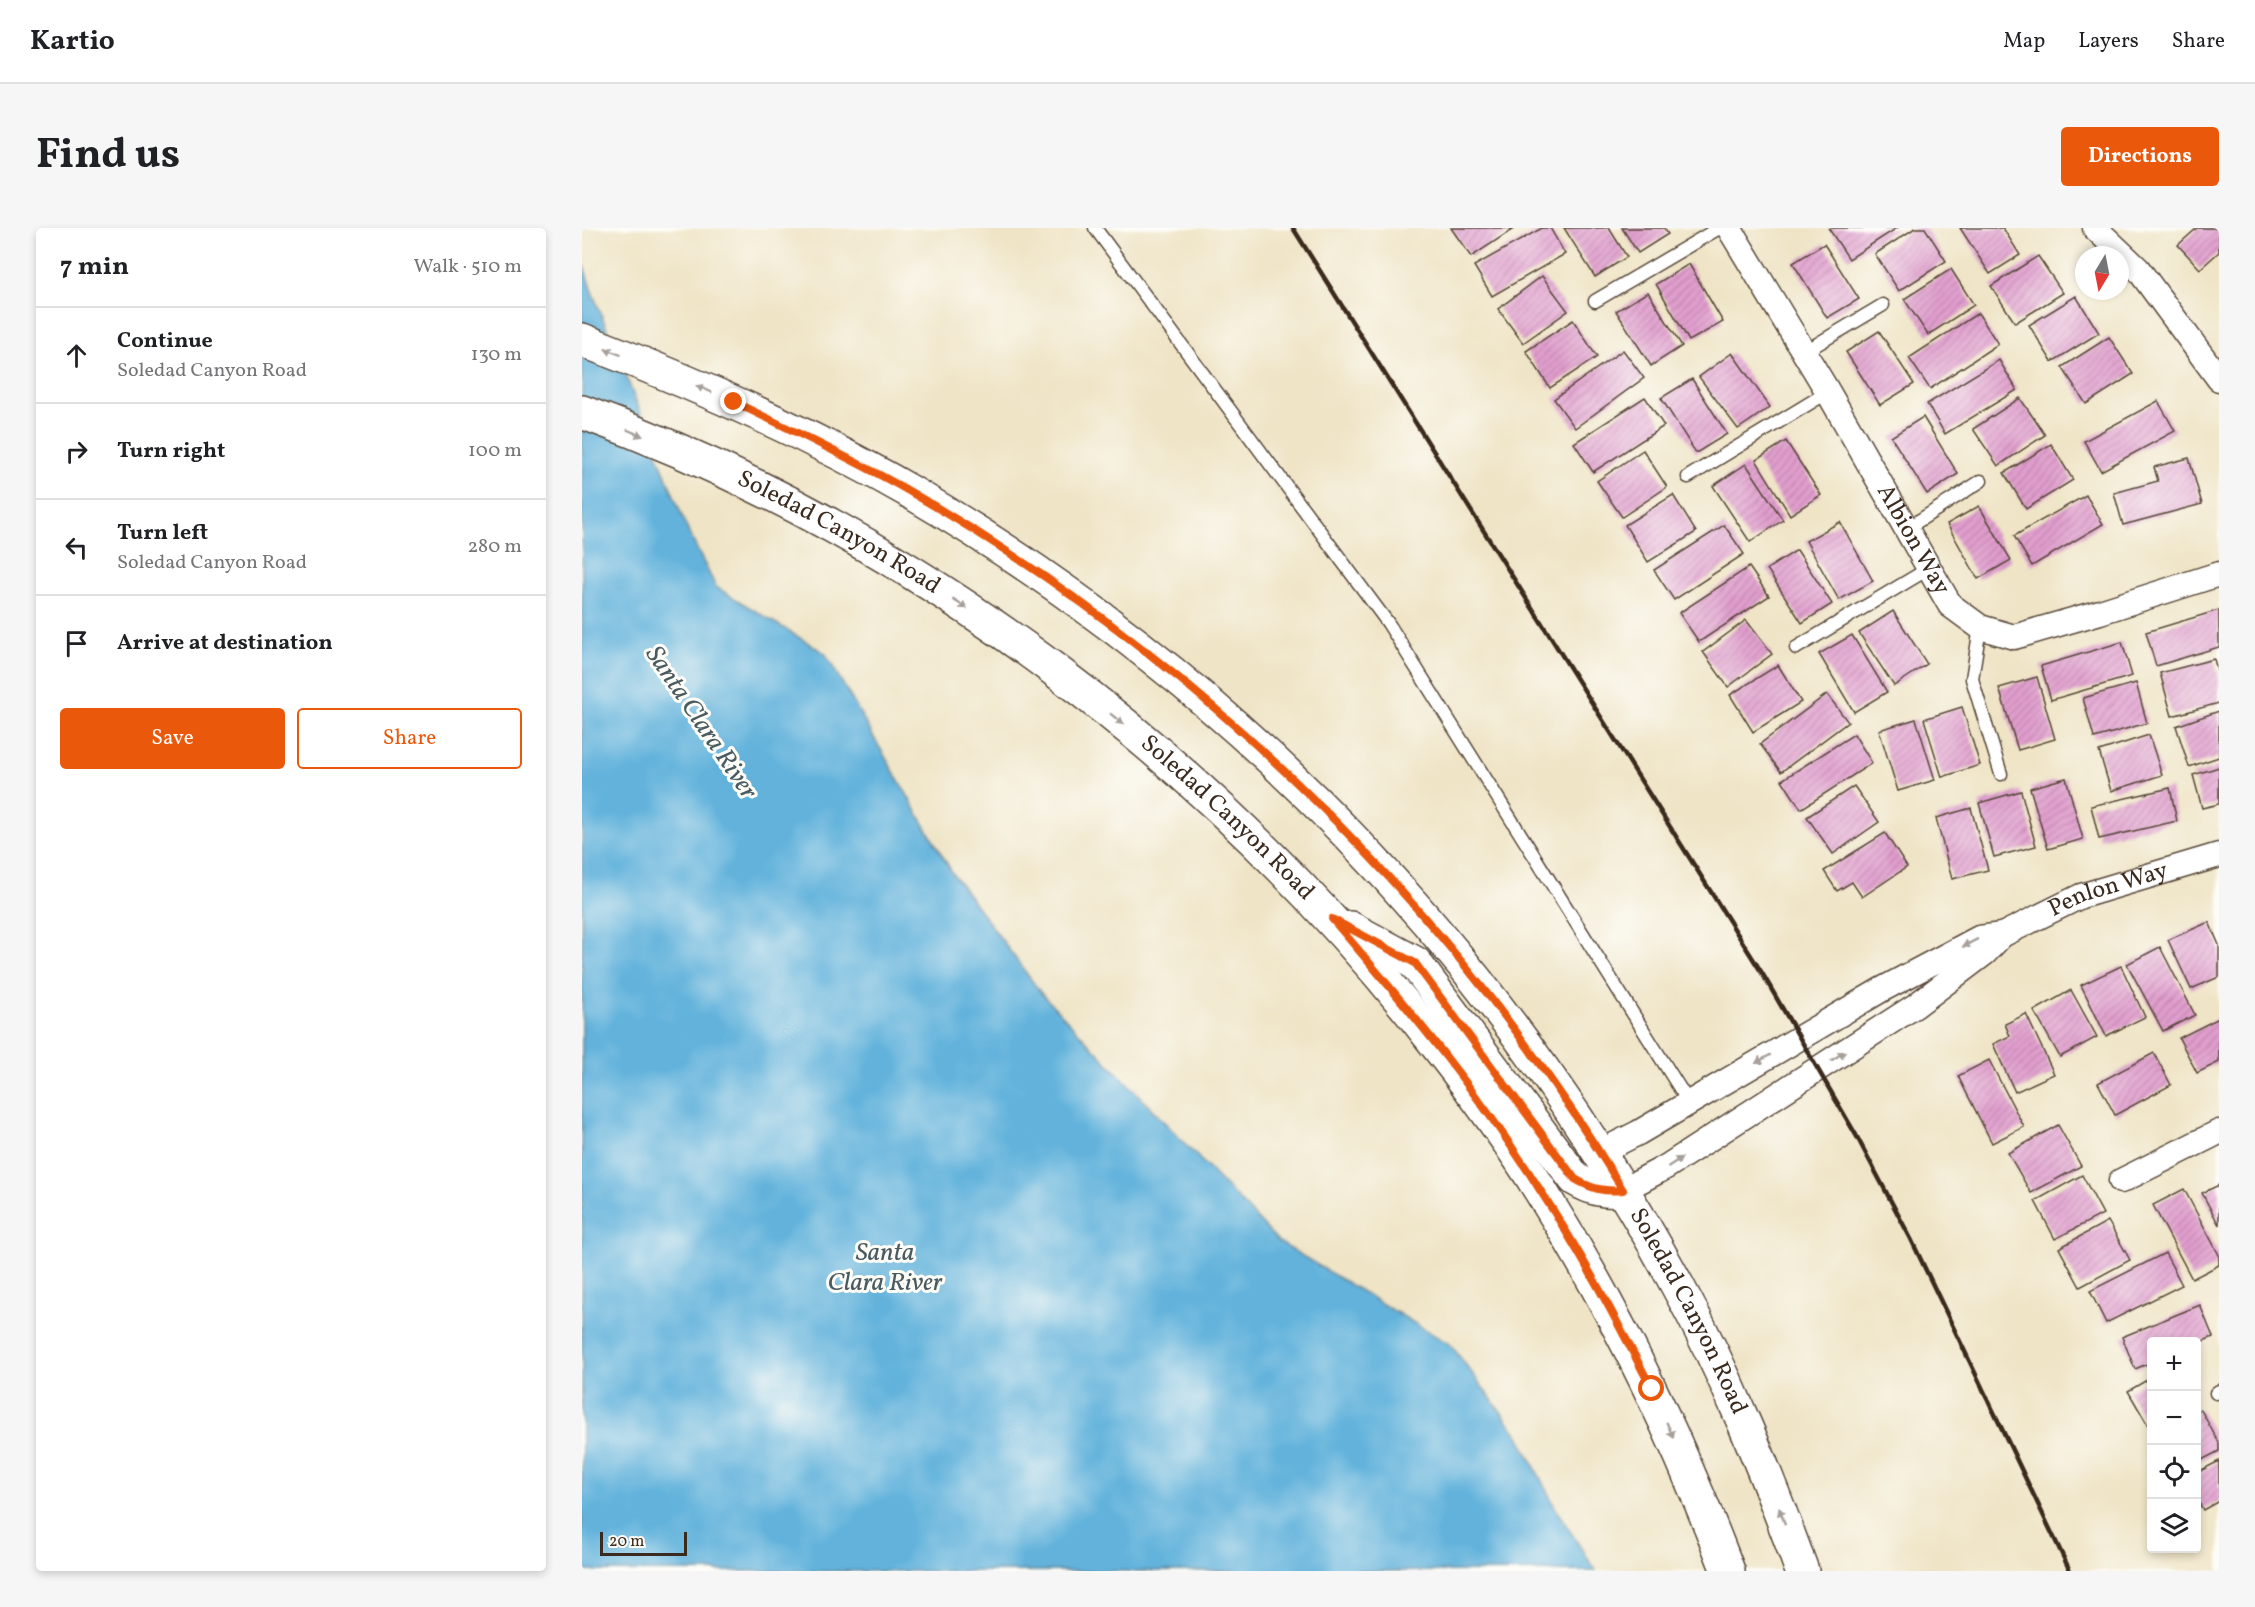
<!DOCTYPE html>
<meta charset="utf-8">
<style>
:root{--surface:#fff;--page:#f6f6f6;--text:#202124;--muted:#757577;--line:#e0e0e0;--accent:#ea580c}
body{margin:0;font-family:Vollkorn,serif;background:var(--page);color:var(--text)}
.controls{position:absolute;right:18px;bottom:18px;display:grid;overflow:hidden;border-radius:6px;box-shadow:0 3px 9px #0003}
.controls button{width:54px;height:54px;display:grid;place-items:center;padding:0;border:0;border-bottom:2px solid var(--line);background:var(--surface);color:var(--text);font:30px sans-serif}
.compass{position:absolute;left:1493px;top:18px;width:54px;height:54px;border-radius:50%;background:var(--surface);box-shadow:0 3px 9px #0003;rotate:190deg}
.scale{position:absolute;left:18px;bottom:15px;width:87px;box-sizing:border-box;padding-left:6px;border:3px solid #3b2a1e;border-top:0;font-size:16px;line-height:21px;white-space:nowrap;color:#3b2a1e;-webkit-text-stroke:4px #fdfcf7;paint-order:stroke}
.stop{position:absolute;width:18px;height:18px;margin:-14px;border:4px solid #ea580c;border-radius:50%;background:#fff}
.stop.end{background:#ea580c;border-color:#fff;box-shadow:0 2px 6px #0008}
.list{margin:0;padding:0;list-style:none}
h2{display:flex;justify-content:space-between;align-items:center;height:78px;margin:0;padding:0 24px;font-size:26px}
h2 small{font-size:20px;font-weight:400;color:var(--muted)}
.list li{display:grid;grid-template-columns:39px 1fr auto;gap:18px;align-items:center;box-sizing:border-box;height:96px;padding:0 24px;border-top:2px solid var(--line)}
.list b{display:block;font-size:22px;white-space:nowrap}
.list p{margin:0;font-size:20px;white-space:nowrap;color:var(--muted)}
.list em{font-size:20px;font-style:normal;color:var(--muted)}
.actions{display:flex;gap:12px;padding:18px 24px}
.actions a{flex:1;padding:14px 0;border:2px solid var(--accent);border-radius:6px;text-align:center;font-size:21px;color:var(--accent)}
.actions .main{background:var(--accent);color:#fff}
.icon{flex:none;width:33px;height:33px;fill:none;stroke:currentColor;stroke-width:2;stroke-linecap:round;stroke-linejoin:round}
.map{position:relative;flex:none;width:1637px;height:1343px;overflow:hidden;border-radius:6px}
header{display:flex;align-items:center;gap:36px;box-sizing:border-box;height:84px;padding:0 30px;background:var(--surface);border-bottom:2px solid var(--line)}
header strong{font-size:28px}
nav{display:flex;gap:33px;margin-inline-start:auto;font-size:21px}
.intro{display:flex;align-items:center;justify-content:space-between;box-sizing:border-box;height:144px;padding:0 36px}
h1{margin:0;font-size:42px}
.button{padding:15px 27px;border-radius:6px;background:var(--accent);color:#fff;font-size:21px;font-weight:700}
main{display:flex;gap:36px;padding:0 36px}
aside{flex:1;background:var(--surface);border-radius:6px;box-shadow:0 3px 9px #0003}
.map>svg:first-child{display:block}
.water{fill:#62b2dc;stroke:#4e6e7d;stroke-width:1.5}
.building{fill:url(#building-hatch)}
.lines{fill:none;stroke-linecap:round;stroke-linejoin:round}
.lane-casing{stroke:#564637;stroke-width:15}
.street-casing{stroke:#564637;stroke-width:27}
.primary-casing{stroke:#564637;stroke-width:36}
.lane{stroke:#fff;stroke-width:12}
.street{stroke:#fff;stroke-width:24}
.primary{stroke:#fff;stroke-width:33}
.rail{stroke:#3b2a1e;stroke-width:4.5}
.oneway{fill:#a79f9a}
.route{stroke:#ea580c;stroke-width:8}
.labels{text-anchor:middle;dominant-baseline:central;stroke-width:6;stroke-linejoin:round;paint-order:stroke}
.street-label{font-size:24px;fill:#3b2a1e;stroke:#fdfcf7}
.water-label{font-size:26px;font-style:italic;fill:#495a60;stroke:#fdfcf7}
</style>
<header>
<strong>Kartio</strong>
<nav><a>Map</a><a>Layers</a><a>Share</a></nav>
</header>
<div class="intro"><h1>Find us</h1><a class="button">Directions</a></div>
<main>
<aside>
<h2>7 min<small>Walk · 510 m</small></h2>
<ul class="list">
<li><svg class="icon" aria-label="ahead" viewBox="0 0 24 24"><path d="M12 20V5M6 11l6-6 6 6"/></svg><div><b>Continue</b><p>Soledad Canyon Road</p></div><em>130 m</em></li>
<li><svg class="icon" aria-label="right" viewBox="0 0 24 24"><path d="M7 20v-9h11M14 6l5 5-5 5"/></svg><div><b>Turn right</b></div><em>100 m</em></li>
<li><svg class="icon" aria-label="left" viewBox="0 0 24 24"><path d="M17 20v-9H6M10 6l-5 5 5 5"/></svg><div><b>Turn left</b><p>Soledad Canyon Road</p></div><em>280 m</em></li>
<li><svg class="icon" aria-label="arrive" viewBox="0 0 24 24"><path d="M6 21V4h12l-3 4 3 4H6"/></svg><div><b>Arrive at destination</b></div></li>
</ul>
<div class="actions"><a class="main">Save</a><a>Share</a></div>
</aside>
<div class="map">
<svg width="1637" height="1343" viewBox="0 0 1637 1343">
<defs>
<pattern id="building-hatch" width="6" height="6" patternUnits="userSpaceOnUse" patternTransform="scale(1.5)"><rect width="6" height="6" fill="#e29fcf"/><path d="M-1 1l2-2M0 6l6-6M5 7l2-2" fill="none" stroke="#b882a7"/></pattern>
</defs>
<rect width="100%" height="100%" fill="#fdfcf7"/>
<filter id="ink" filterUnits="userSpaceOnUse"><feTurbulence type="fractalNoise" baseFrequency=".0167" numOctaves="2"/><feDisplacementMap in="SourceGraphic" scale="12" xChannelSelector="R" yChannelSelector="G"/><feConvolveMatrix kernelMatrix="1 2 1 2 8 2 1 2 1" color-interpolation-filters="sRGB"/></filter>
<filter id="wash" filterUnits="userSpaceOnUse"><feTurbulence type="fractalNoise" baseFrequency=".008" numOctaves="4" result="noise"/><feDisplacementMap in="SourceGraphic" scale="24" xChannelSelector="R" yChannelSelector="G"/><feGaussianBlur stdDeviation="1.35" result="paint"/><feColorMatrix in="noise" values="0 0 0 0 0 0 0 0 0 0 0 0 0 0 0 0 0 1.4 0 .05"/><feComposite in="paint" operator="in"/></filter>
<g filter="url(#wash)">
<rect width="100%" height="100%" fill="#efe4c6"/>
<polygon class="water" points="0,32 9,61 107,305 134,359 243,425 371,646 459,765 697,1014 869,1117 937,1208 975,1283 1014,1343 0,1343"/>
<g id="blocks">
<g class="building">
<polygon points="869,0 933,0 889,29"/>
<polygon points="960,0 968,0 983,26 910,68 892,38"/>
<polygon points="982,0 1027,0 1045,29 1013,49"/>
<polygon points="1040,0 1082,0 1086,6 1056,25"/>
<polygon points="1249,0 1315,0 1267,31 1247,1"/>
<polygon points="1333,0 1343,0 1364,33 1317,63 1293,26"/>
<polygon points="1378,0 1421,0 1438,27 1408,46"/>
<polygon points="1615,0 1637,0 1637,24 1618,41 1596,17"/>
<polygon points="1242,16 1277,71 1245,90 1211,35"/>
<polygon points="1456,28 1481,65 1433,95 1409,58"/>
<polygon points="1107,36 1141,94 1107,113 1074,56"/>
<polygon points="1369,41 1392,77 1346,107 1322,71"/>
<polygon points="960,48 986,83 941,115 916,81"/>
<polygon points="1066,64 1100,118 1069,138 1034,83"/>
<polygon points="1494,68 1517,105 1470,134 1447,97"/>
<polygon points="1396,85 1416,116 1348,161 1327,130"/>
<polygon points="991,92 1015,129 968,160 944,123"/>
<polygon points="1297,103 1332,156 1298,177 1264,124"/>
<polygon points="1527,109 1551,146 1504,176 1480,139"/>
<polygon points="1041,122 1062,150 993,200 972,171"/>
<polygon points="1150,125 1188,179 1156,201 1117,149"/>
<polygon points="1417,132 1435,162 1363,206 1345,176"/>
<polygon points="1110,151 1145,206 1114,225 1079,170"/>
<polygon points="1063,169 1082,198 1011,244 992,215"/>
<polygon points="1438,170 1463,207 1416,238 1391,201"/>
<polygon points="1576,173 1593,203 1519,243 1502,213"/>
<polygon points="1341,189 1376,246 1345,266 1309,209"/>
<polygon points="1204,213 1239,267 1208,287 1174,232"/>
<polygon points="1469,216 1491,252 1444,281 1422,245"/>
<polygon points="1061,222 1085,259 1040,289 1015,253"/>
<polygon points="1607,230 1620,276 1541,297 1532,265 1576,253 1572,239"/>
<polygon points="1164,236 1201,292 1168,314 1131,258"/>
<polygon points="1091,267 1114,304 1066,334 1043,297"/>
<polygon points="1504,267 1521,296 1450,338 1432,308"/>
<polygon points="1397,278 1429,332 1396,351 1365,296"/>
<polygon points="1258,294 1291,353 1257,372 1224,313"/>
<polygon points="1142,297 1162,326 1092,372 1072,342"/>
<polygon points="1215,322 1250,376 1220,395 1185,341"/>
<polygon points="1167,339 1187,368 1117,414 1097,385"/>
<polygon points="1637,382 1637,419 1574,438 1564,404"/>
<polygon points="1311,383 1345,436 1312,458 1277,405"/>
<polygon points="1164,392 1190,426 1146,459 1121,424"/>
<polygon points="1270,407 1305,464 1272,484 1237,426"/>
<polygon points="1540,414 1550,448 1469,472 1459,438"/>
<polygon points="1632,431 1637,450 1637,475 1590,488 1578,445"/>
<polygon points="1196,437 1219,474 1171,504 1148,467"/>
<polygon points="1455,449 1473,511 1436,522 1417,460"/>
<polygon points="1554,455 1565,495 1512,510 1501,470"/>
<polygon points="1245,466 1266,494 1199,544 1178,516"/>
<polygon points="1380,479 1398,537 1360,549 1342,491"/>
<polygon points="1637,483 1637,529 1607,539 1594,498"/>
<polygon points="1334,491 1353,552 1316,563 1297,502"/>
<polygon points="1272,506 1290,535 1219,581 1200,552"/>
<polygon points="1567,507 1580,547 1529,563 1517,523"/>
<polygon points="1637,539 1637,576 1620,580 1611,547"/>
<polygon points="1484,550 1501,611 1466,621 1448,560"/>
<polygon points="1272,558 1297,594 1251,626 1225,589"/>
<polygon points="1588,560 1595,593 1517,611 1509,578"/>
<polygon points="1439,563 1454,618 1412,629 1397,575"/>
<polygon points="1389,580 1406,642 1370,651 1354,590"/>
<polygon points="1303,605 1325,639 1280,669 1270,654 1255,663 1242,643"/>
<polygon points="1627,694 1637,717 1637,749 1609,761 1586,712"/>
<polygon points="1578,719 1613,787 1581,803 1545,736"/>
<polygon points="1539,738 1563,789 1524,808 1499,757"/>
<polygon points="1489,762 1515,809 1478,829 1452,783"/>
<polygon points="1444,786 1472,846 1433,864 1411,816 1428,808 1423,796"/>
<polygon points="1637,790 1637,834 1615,845 1597,810"/>
<polygon points="1572,825 1589,857 1533,887 1516,855"/>
<polygon points="1407,832 1442,899 1410,915 1376,848"/>
<polygon points="1476,897 1499,938 1449,965 1426,925"/>
<polygon points="1500,947 1521,986 1473,1011 1453,973"/>
<polygon points="1637,957 1637,997 1620,965"/>
<polygon points="1602,961 1637,1027 1637,1037 1610,1051 1571,977"/>
<polygon points="1526,993 1548,1032 1498,1059 1477,1020"/>
<polygon points="1583,1025 1600,1057 1524,1095 1508,1063"/>
<polygon points="1618,1077 1631,1109 1614,1116 1614,1114 1570,1114 1570,1134 1553,1141 1540,1109"/>
<polygon points="1570,1149 1570,1198 1567,1199 1546,1163"/>
<polygon points="1619,1182 1637,1215 1637,1223 1614,1235 1614,1184"/>
<polygon points="1637,1233 1637,1273 1621,1282 1614,1269 1614,1245"/>
</g>
</g>
</g>
<g filter="url(#ink)">
<use href="#blocks" fill-opacity="0" stroke="#564637" stroke-width="1.5"/>
<g class="lines">
<defs>
<g id="lane">
<polyline points="513,0 806,395 1107,875"/>
<polyline points="1013,73 1137,0"/>
<polyline points="1222,124 1301,77"/>
<polyline points="1106,249 1246,164"/>
<polyline points="1324,301 1399,253"/>
<polyline points="1398,399 1390,451 1419,546"/>
<polyline points="1214,420 1346,341"/>
<polyline points="1634,1165 1637,1163"/>
</g>
<g id="street">
<path id="s1" d="M 1147,0 L 1246,164 L 1368,377 L 1398,399 L 1432,409 L 1518,384 L 1637,346"/>
<polyline points="1513,0 1556,41 1637,151"/>
<path id="s2" d="M 1420,707 L 1499,668 L 1637,627"/>
<polyline points="1018,924 1056,905 1299,762 1397,710 1420,707 1403,725 1333,778 1084,939 1041,962"/>
<polyline points="1539,953 1637,904"/>
</g>
<g id="primary">
<path id="s3" d="M 0,112 C 112,155 223,203 327,263 C 654,454 913,722 1094,1055 C 1145,1147 1184,1244 1220,1343"/>
<path id="s4" d="M 0,184 C 336,306 639,538 857,820 C 894,867 929,915 960,965 C 1035,1085 1096,1211 1146,1343"/>
<path d="M 768,700 L 833,735 L 993,951 C 1010,961 1022,964 1041,962"/>
</g>
</defs>
<use href="#lane" class="lane-casing"/>
<use href="#street" class="street-casing"/>
<use href="#primary" class="primary-casing"/>
<use href="#lane" class="lane"/>
<use href="#street" class="street"/>
<use href="#primary" class="primary"/>
<polyline class="rail" points="711,0 1180,745 1274,907 1329,1011 1488,1343"/>
</g>
<defs><path id="oneway-solid" d="M-6-.8H1V-3.2L6.5 0L1 3.2V.8H-6Z" transform="scale(1.5)"/></defs>
<g class="oneway">
<use href="#oneway-solid" transform="translate(31 124) rotate(-159)"/>
<use href="#oneway-solid" transform="translate(122 161) rotate(-157)"/>
<use href="#oneway-solid" transform="translate(53 205) rotate(23)"/>
<use href="#oneway-solid" transform="translate(378 376) rotate(32)"/>
<use href="#oneway-solid" transform="translate(535 491) rotate(39)"/>
<use href="#oneway-solid" transform="translate(1388 715) rotate(153)"/>
<use href="#oneway-solid" transform="translate(1256 828) rotate(-33)"/>
<use href="#oneway-solid" transform="translate(1181 831) rotate(150)"/>
<use href="#oneway-solid" transform="translate(1093 934) rotate(-33)"/>
<use href="#oneway-solid" transform="translate(1088 1202) rotate(66)"/>
<use href="#oneway-solid" transform="translate(1200 1288) rotate(-110)"/>
</g>
</g>
<g class="lines" filter="url(#ink)">
<path class="route" d="M 152,174 C 210,202 269,230 325,262 C 618,430 866,674 1041,962 C 1022,964 1010,961 993,951 L 833,735 L 750,691 C 825,778 897,865 958,962 C 1000,1026 1035,1093 1070,1161"/>
</g>
<g class="labels">
<g class="street-label">
<text stroke="none"><textPath href="#s4" startOffset="284">Soledad Canyon Road</textPath></text>
<text stroke="none"><textPath href="#s1" startOffset="362">Albion Way</textPath></text>
<text stroke="none"><textPath href="#s4" startOffset="768">Soledad Canyon Road</textPath></text>
<text stroke="none"><textPath href="#s2" startOffset="116">Penlon Way</textPath></text>
<text stroke="none"><textPath href="#s3" startOffset="1508">Soledad Canyon Road</textPath></text>
</g>
<g class="water-label">
<text transform="translate(119 495) rotate(56)">Santa Clara River</text>
<text x="303" y="1025">Santa<tspan x="303" dy="30">Clara River</tspan></text>
</g>
</g>
</svg>
<div class="controls">
<button>+</button>
<button>−</button>
<button><svg class="icon" aria-label="locate" viewBox="0 0 24 24"><circle cx="12" cy="12" r="6"/><path d="M12 2v4M12 18v4M2 12h4M18 12h4"/></svg></button>
<button><svg class="icon" aria-label="layers" viewBox="0 0 24 24"><path d="M12 4l9 5-9 5-9-5zM3 14l9 5 9-5"/></svg></button>
</div>
<svg class="compass" viewBox="-18 -18 36 36"><path d="M0-13l5 13h-10z" fill="#e53935"/><path d="M0 13l5-13h-10z" fill="#757577"/></svg>
<div class="scale">20 m</div>
<div class="stop" style="left:1070px;top:1161px"></div>
<div class="stop end" style="left:152px;top:174px"></div>
</div>
</main>
